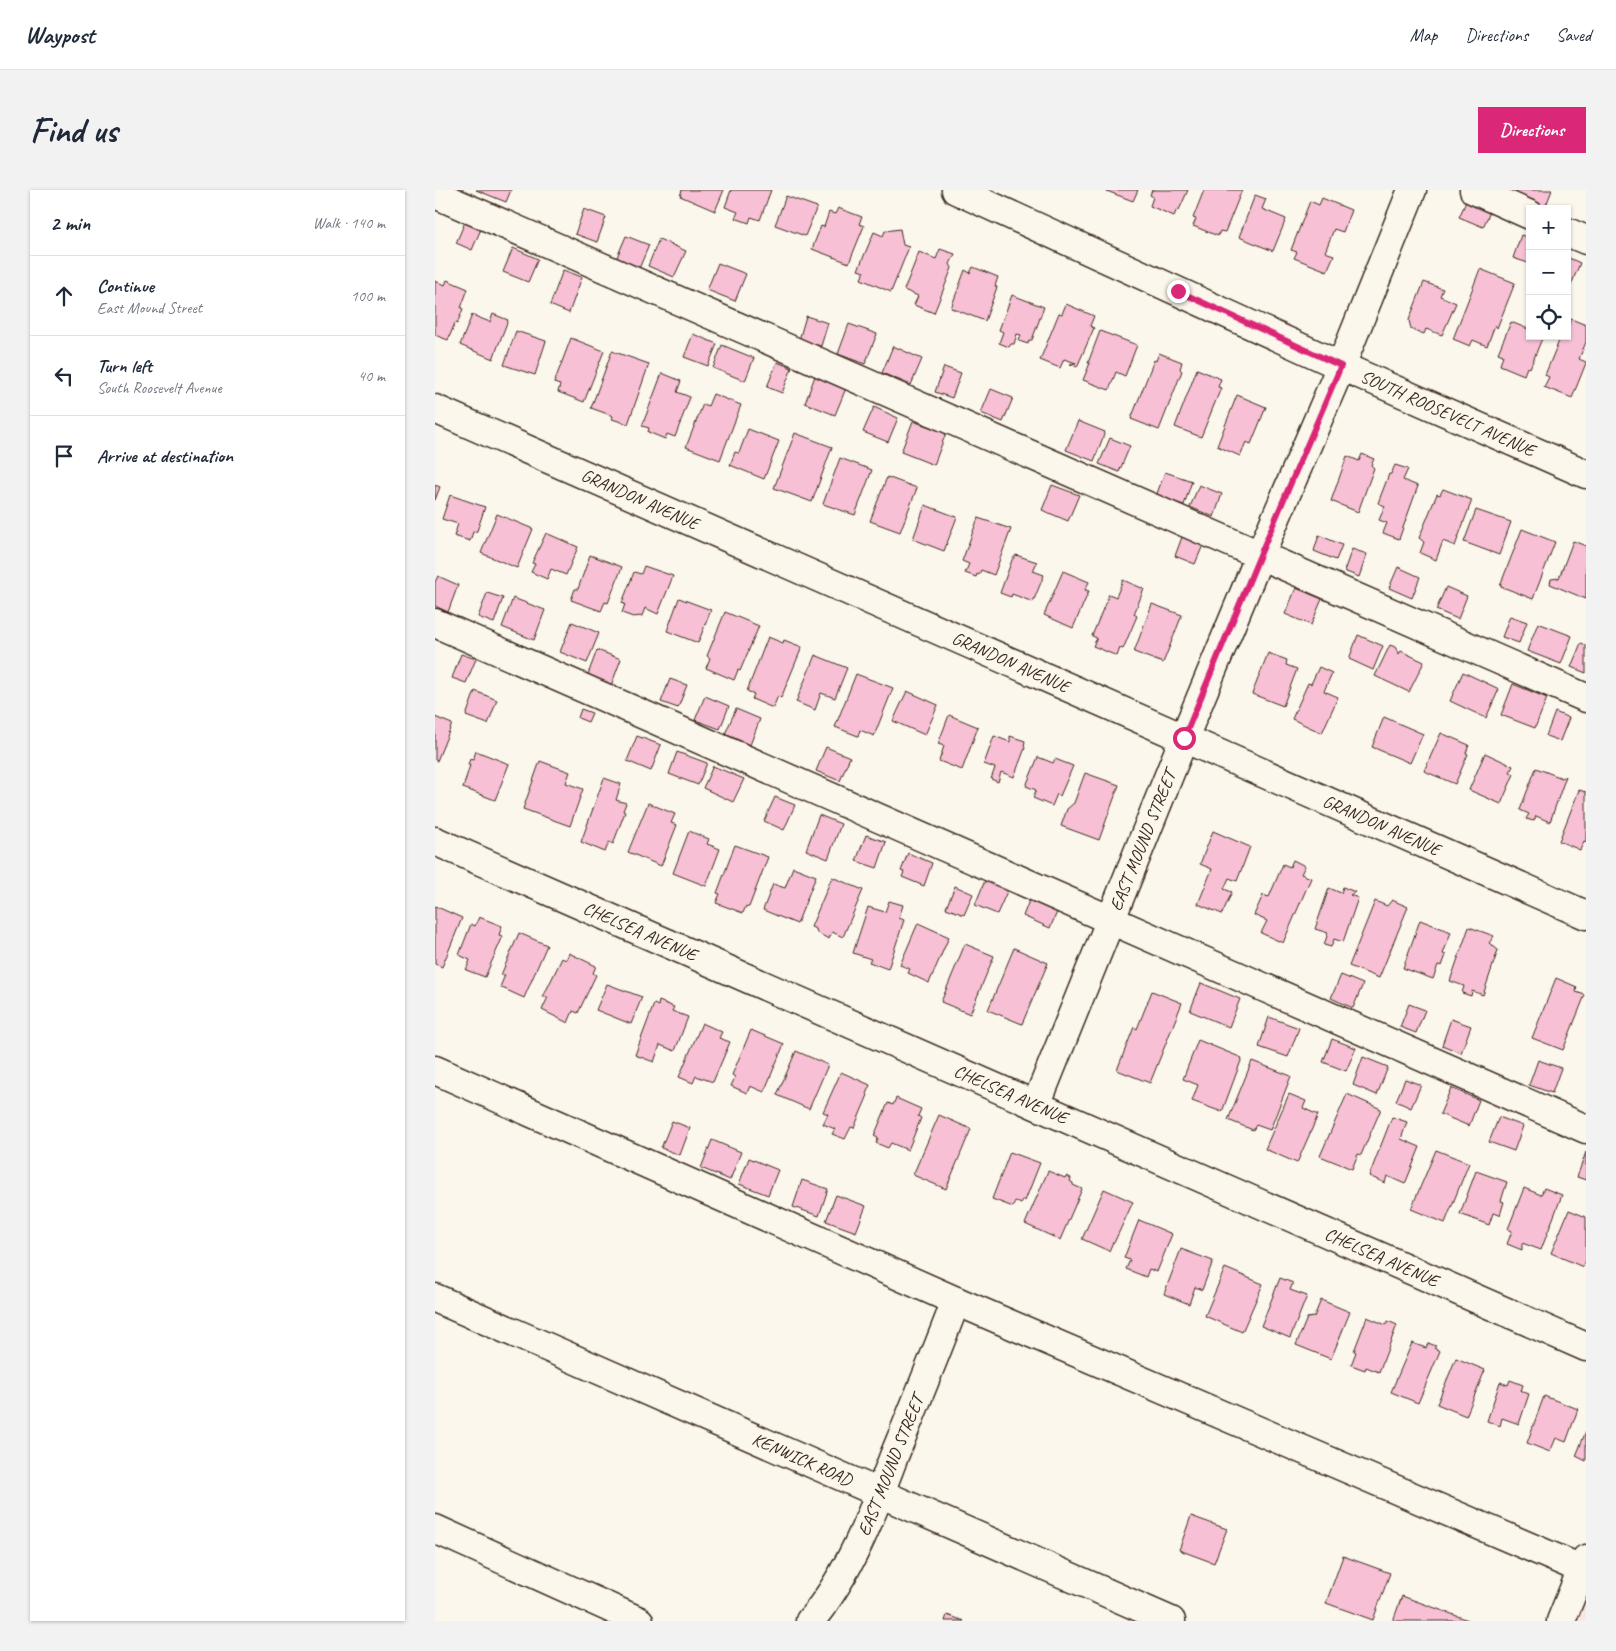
<!DOCTYPE html>
<meta charset="utf-8">
<style>
:root{--surface:#fff;--page:#f2f2f3;--text:#1f2937;--muted:#747a83;--line:#e0e1e3;--accent:#db2777}
body{margin:0;font-family:Caveat,sans-serif;background:var(--page);color:var(--text)}
.controls{position:absolute;right:15px;top:15px;display:grid;overflow:hidden;border-radius:0px;box-shadow:0 1px 4px #0004}
.controls button{width:45px;height:45px;display:grid;place-items:center;padding:0;border:0;border-bottom:1px solid var(--line);background:var(--surface);color:var(--text);font:25px sans-serif}
.stop{position:absolute;width:15px;height:15px;margin:-11px;border:4px solid #db2777;border-radius:50%;background:#fff}
.stop.end{background:#db2777;border-color:#fff;box-shadow:0 1px 5px #0008}
.list{margin:0;padding:0;list-style:none}
h2{display:flex;justify-content:space-between;align-items:center;height:65px;margin:0;padding:0 20px;font-size:21px}
h2 small{font-size:16px;font-weight:400;color:var(--muted)}
.list li{display:grid;grid-template-columns:32px 1fr auto;gap:15px;align-items:center;box-sizing:border-box;height:80px;padding:0 20px;border-top:1px solid var(--line)}
.list b{display:block;font-size:19px;white-space:nowrap}
.list p{margin:0;font-size:16px;white-space:nowrap;color:var(--muted)}
.list em{font-size:16px;font-style:normal;color:var(--muted)}
.icon{flex:none;width:28px;height:28px;fill:none;stroke:currentColor;stroke-width:2;stroke-linecap:round;stroke-linejoin:round}
.map{position:relative;flex:none;width:1151px;height:1431px;overflow:hidden;border-radius:0px}
header{display:flex;align-items:center;gap:30px;box-sizing:border-box;height:70px;padding:0 25px;background:var(--surface);border-bottom:1px solid var(--line)}
header strong{font-size:24px}
nav{display:flex;gap:28px;margin-inline-start:auto;font-size:18px}
.intro{display:flex;align-items:center;justify-content:space-between;box-sizing:border-box;height:120px;padding:0 30px}
h1{margin:0;font-size:35px}
.button{padding:12px 22px;border-radius:0px;background:var(--accent);color:#fff;font-size:18px;font-weight:700}
main{display:flex;gap:30px;padding:0 30px}
aside{flex:1;background:var(--surface);border-radius:0px;box-shadow:0 1px 4px #0004}
.map>svg:first-child{display:block}
.built{fill:#fae6e5}
.building{fill:#f8c0d5;stroke:#3b2a1e}
.lines{fill:none;stroke-linecap:round;stroke-linejoin:round}
.minor-casing{stroke:#3b2a1e;stroke-width:31}
.minor{stroke:#fbf7ec;stroke-width:28}
.route{stroke:#db2777;stroke-width:6}
.labels{text-anchor:middle;dominant-baseline:central;stroke-width:4.5;stroke-linejoin:round;paint-order:stroke}
.street-label{font-size:18px;fill:#3b2a1e;stroke:#fbf7ec}
</style>
<header>
<strong>Waypost</strong>
<nav><a>Map</a><a>Directions</a><a>Saved</a></nav>
</header>
<div class="intro"><h1>Find us</h1><a class="button">Directions</a></div>
<main>
<aside>
<h2>2 min<small>Walk · 140 m</small></h2>
<ul class="list">
<li><svg class="icon" aria-label="ahead" viewBox="0 0 24 24"><path d="M12 20V5M6 11l6-6 6 6"/></svg><div><b>Continue</b><p>East Mound Street</p></div><em>100 m</em></li>
<li><svg class="icon" aria-label="left" viewBox="0 0 24 24"><path d="M17 20v-9H6M10 6l-5 5 5 5"/></svg><div><b>Turn left</b><p>South Roosevelt Avenue</p></div><em>40 m</em></li>
<li><svg class="icon" aria-label="arrive" viewBox="0 0 24 24"><path d="M6 21V4h12l-3 4 3 4H6"/></svg><div><b>Arrive at destination</b></div></li>
</ul>
</aside>
<div class="map">
<svg width="1151" height="1431" viewBox="0 0 1151 1431">
<rect width="100%" height="100%" fill="#fbf7ec"/>
<filter id="ink" filterUnits="userSpaceOnUse"><feTurbulence type="fractalNoise" baseFrequency=".02" numOctaves="2"/><feDisplacementMap in="SourceGraphic" scale="10" xChannelSelector="R" yChannelSelector="G"/><feConvolveMatrix kernelMatrix="1 2 1 2 8 2 1 2 1" color-interpolation-filters="sRGB"/></filter>
<g filter="url(#ink)">
<polygon class="built" points="1151,1369 1151,1431 1126,1431"/>
<g class="building">
<polygon points="41,0 76,0 71,12"/>
<polygon points="247,0 289,0 280,21 245,6"/>
<polygon points="296,0 336,0 325,30 316,27 314,33 300,28 303,22 290,17"/>
<polygon points="669,0 703,0 698,11"/>
<polygon points="717,0 753,0 744,20 742,19 739,26 715,16 718,7 715,5"/>
<polygon points="769,0 807,0 790,42 785,41 783,46 758,36 761,29 758,28"/>
<polygon points="1080,0 1117,0 1110,18 1078,5"/>
<polygon points="820,5 831,9 827,19 851,29 838,61 804,47"/>
<polygon points="351,6 382,17 370,46 340,35"/>
<polygon points="887,8 916,20 908,42 899,39 890,62 899,65 892,81 859,68 862,62 856,60 875,11 884,15"/>
<polygon points="1031,12 1055,22 1048,37 1024,27"/>
<polygon points="403,18 427,27 424,34 429,36 414,73 377,59 386,36 389,37 394,22 400,24"/>
<polygon points="149,19 171,27 162,52 140,44"/>
<polygon points="30,32 46,39 37,60 21,53"/>
<polygon points="465,39 468,55 474,57 456,102 426,89 429,82 423,80 439,42 448,46 450,41"/>
<polygon points="1086,45 1095,48 1095,68 1093,73 1078,68"/>
<polygon points="191,46 214,55 203,81 180,72"/>
<polygon points="224,49 251,61 239,87 213,76"/>
<polygon points="78,58 103,69 93,92 68,82"/>
<polygon points="505,59 520,64 515,74 517,78 499,123 479,115 483,106 469,100 484,62 501,69"/>
<polygon points="1132,67 1145,73 1134,100 1132,99"/>
<polygon points="283,73 311,84 300,111 272,100"/>
<polygon points="538,77 563,87 560,96 562,97 550,131 516,118 530,80 535,83"/>
<polygon points="1045,79 1080,93 1062,138 1060,135 1052,156 1038,150 1035,156 1018,149"/>
<polygon points="128,80 147,87 134,123 115,115"/>
<polygon points="12,90 33,99 26,118 28,119 22,134 20,133 13,150 0,145 0,91 10,95"/>
<polygon points="989,92 1008,99 1005,106 1021,113 1007,145 991,139 989,144 976,139 974,130"/>
<polygon points="577,105 609,117 597,150 594,150 593,154 584,151 586,145 582,144 579,154 576,154 574,157 564,153 568,142 564,140"/>
<polygon points="631,114 659,126 655,136 659,138 642,177 635,174 641,173 629,169 625,178 605,170 624,123 627,124"/>
<polygon points="58,124 73,130 58,169 25,155 37,125 55,132"/>
<polygon points="371,126 393,133 386,156 364,150"/>
<polygon points="1136,129 1151,135 1151,152 1144,169 1151,172 1151,173 1137,208 1109,197 1114,187 1110,185 1126,146 1132,146 1132,140"/>
<polygon points="1076,132 1093,139 1095,134 1095,146 1108,146 1095,178 1092,177 1089,185 1065,175 1068,165 1063,163"/>
<polygon points="414,134 442,144 430,174 403,164"/>
<polygon points="81,141 111,151 100,185 69,175"/>
<polygon points="665,141 702,155 690,186 681,182 674,200 648,190 655,173 653,173"/>
<polygon points="258,144 282,154 273,176 249,167"/>
<polygon points="136,148 169,161 149,212 123,202 125,195 119,193"/>
<polygon points="287,155 319,168 310,191 278,178"/>
<polygon points="458,156 487,169 476,195 447,183"/>
<polygon points="177,161 214,174 193,234 177,229 178,226 156,218"/>
<polygon points="724,163 747,172 745,179 747,181 724,240 696,229 719,170 721,171"/>
<polygon points="342,172 357,178 347,203 332,197"/>
<polygon points="509,177 526,183 517,208 500,202"/>
<polygon points="762,179 786,189 783,197 786,198 766,247 740,237"/>
<polygon points="227,183 246,191 242,202 255,207 240,247 232,244 230,249 213,242 214,238 207,236"/>
<polygon points="380,186 411,198 400,225 370,213"/>
<polygon points="556,199 578,208 568,232 546,223"/>
<polygon points="278,204 306,215 285,270 251,257 268,214 273,216"/>
<polygon points="802,205 831,217 816,254 811,252 805,266 782,256"/>
<polygon points="439,217 463,228 453,252 428,242"/>
<polygon points="478,231 511,243 499,275 466,262"/>
<polygon points="643,231 670,242 659,271 631,260"/>
<polygon points="313,239 344,251 329,289 295,275 300,262 304,263"/>
<polygon points="360,243 397,257 377,312 339,298"/>
<polygon points="675,248 695,256 684,282 664,274"/>
<polygon points="927,264 939,269 936,275 939,278 923,322 896,311 912,266 924,271"/>
<polygon points="405,268 437,280 420,325 388,314"/>
<polygon points="960,275 973,279 968,290 983,296 964,349 948,343 952,333 944,330 950,316 943,313 954,284 956,284"/>
<polygon points="730,282 757,291 749,315 721,306"/>
<polygon points="452,287 482,298 465,342 435,331"/>
<polygon points="0,295 5,297 0,310"/>
<polygon points="617,295 644,305 633,331 607,320"/>
<polygon points="764,295 787,304 779,327 755,317"/>
<polygon points="1008,299 1037,310 1020,356 1008,351 1001,370 985,363 989,352 984,348 1002,304 1005,305"/>
<polygon points="15,305 50,317 42,341 38,342 35,351 19,346 23,334 7,329"/>
<polygon points="490,315 522,327 509,361 478,349"/>
<polygon points="1041,320 1076,332 1064,365 1029,352"/>
<polygon points="62,324 98,339 82,378 46,363"/>
<polygon points="543,328 576,339 559,385 546,380 544,385 542,384 541,387 530,383 534,374 527,371"/>
<polygon points="1087,339 1120,352 1098,409 1065,396"/>
<polygon points="111,343 143,357 131,385 116,379 112,389 96,382 100,374 97,373"/>
<polygon points="884,345 907,355 901,370 879,361"/>
<polygon points="747,347 768,355 760,374 740,366"/>
<polygon points="1138,351 1151,356 1151,409 1115,394 1116,389 1124,388"/>
<polygon points="917,359 932,364 924,387 909,381"/>
<polygon points="155,365 187,377 173,413 170,412 166,421 136,410 140,399 143,399"/>
<polygon points="581,365 602,372 598,381 609,385 598,412 577,404 576,407 565,403 577,370"/>
<polygon points="209,376 238,386 223,424 210,418 207,426 198,427 187,423 190,414 187,413 199,382 206,384"/>
<polygon points="963,377 985,387 977,408 954,398"/>
<polygon points="628,381 654,392 650,400 654,401 638,438 609,425"/>
<polygon points="3,386 23,395 13,422 0,416 0,392"/>
<polygon points="688,390 709,399 699,424 702,426 688,459 685,458 682,466 658,456 662,448 657,446 674,404 681,407"/>
<polygon points="1011,397 1032,406 1023,429 1001,420"/>
<polygon points="861,398 887,409 876,435 850,424"/>
<polygon points="52,403 68,408 59,433 43,427"/>
<polygon points="78,408 110,420 99,450 67,437"/>
<polygon points="244,408 276,420 263,453 232,441"/>
<polygon points="717,414 747,425 728,473 699,462"/>
<polygon points="290,422 324,436 305,481 303,480 299,490 271,478 275,468 272,466"/>
<polygon points="1075,426 1092,432 1084,453 1067,447"/>
<polygon points="137,432 164,443 152,473 125,462"/>
<polygon points="1103,433 1137,446 1126,474 1092,461"/>
<polygon points="923,445 948,456 938,480 914,469"/>
<polygon points="333,447 348,453 349,450 367,457 346,508 343,506 338,518 317,509 319,504 312,501"/>
<polygon points="1146,453 1151,455 1151,483 1136,477"/>
<polygon points="955,455 960,457 964,464 966,461 989,472 974,502 940,486"/>
<polygon points="162,460 186,469 176,496 152,487"/>
<polygon points="833,463 852,470 851,475 862,479 848,516 817,504"/>
<polygon points="26,464 41,469 31,493 17,488"/>
<polygon points="380,465 412,478 400,508 386,503 380,520 361,512"/>
<polygon points="884,477 897,483 889,501 903,507 887,543 857,529 873,493 876,494"/>
<polygon points="1028,482 1064,499 1051,528 1015,511"/>
<polygon points="421,484 458,498 439,546 425,540 423,546 400,537"/>
<polygon points="235,489 252,495 243,518 226,512"/>
<polygon points="1078,494 1112,508 1100,538 1066,525"/>
<polygon points="40,501 62,510 53,534 31,526"/>
<polygon points="472,501 503,515 490,545 458,531"/>
<polygon points="270,506 294,516 285,539 260,530"/>
<polygon points="146,519 157,523 153,532 143,528"/>
<polygon points="301,519 325,529 315,555 290,544"/>
<polygon points="1120,522 1134,528 1125,551 1111,546"/>
<polygon points="514,525 543,537 527,580 504,571 509,556 503,554"/>
<polygon points="0,527 17,534 2,571 0,570"/>
<polygon points="949,527 988,544 975,573 937,557"/>
<polygon points="1006,543 1034,555 1031,563 1033,564 1020,594 989,581"/>
<polygon points="202,546 226,555 216,581 192,571"/>
<polygon points="559,546 575,552 575,546 590,551 589,556 590,558 579,587 566,582 563,592 556,589 560,578 549,574"/>
<polygon points="391,557 415,567 405,591 381,581"/>
<polygon points="41,561 74,574 60,610 28,598 35,575 33,575 35,569 38,570"/>
<polygon points="242,562 272,573 263,595 234,584"/>
<polygon points="1050,563 1078,576 1075,582 1079,584 1066,614 1034,600"/>
<polygon points="603,567 618,573 620,569 638,576 625,606 622,604 617,616 598,608 601,600 591,596"/>
<polygon points="105,571 135,582 131,593 148,599 135,636 88,619"/>
<polygon points="278,576 309,589 298,612 268,598"/>
<polygon points="1101,578 1127,588 1131,586 1115,632 1101,626 1099,631 1091,629 1094,624 1085,620"/>
<polygon points="650,583 684,595 664,650 626,636 632,619 639,613"/>
<polygon points="169,588 186,594 181,610 191,613 188,621 190,622 178,654 174,652 170,662 146,652"/>
<polygon points="1144,600 1151,602 1151,652 1149,651 1145,660 1124,651"/>
<polygon points="340,607 360,615 349,640 329,631"/>
<polygon points="213,613 240,624 236,633 242,635 226,676 193,662"/>
<polygon points="384,625 406,634 393,669 371,660"/>
<polygon points="254,641 274,649 272,654 285,659 271,696 238,683"/>
<polygon points="778,641 815,657 802,691 794,688 789,699 797,702 787,724 763,714 777,679 765,674"/>
<polygon points="431,645 451,652 442,678 421,671"/>
<polygon points="300,655 333,667 314,717 311,716 308,723 281,713 285,704 282,703"/>
<polygon points="473,663 497,673 489,696 467,687 469,682 466,681"/>
<polygon points="858,670 870,676 866,684 876,688 848,753 826,743 832,731 819,725 828,705 834,707 848,674 855,677"/>
<polygon points="358,677 381,686 362,734 328,720 338,694 350,698"/>
<polygon points="397,687 428,700 408,747 397,742 394,749 382,743 381,739 376,737"/>
<polygon points="551,688 574,697 562,724 540,715"/>
<polygon points="520,696 538,704 529,725 511,718"/>
<polygon points="908,697 920,702 915,705 923,708 908,752 899,749 896,757 889,755 893,743 880,739 894,698 906,703"/>
<polygon points="595,708 623,720 615,738 588,726"/>
<polygon points="957,710 973,717 944,788 914,776 940,711 952,716"/>
<polygon points="454,711 468,715 464,728 469,730 453,779 434,772 436,769 418,763 433,717 450,722"/>
<polygon points="0,716 27,728 7,777 0,774"/>
<polygon points="44,727 67,736 64,745 68,746 50,787 31,780 35,770 24,765 36,734 40,736"/>
<polygon points="985,730 1016,742 1008,764 1011,765 1007,776 1003,775 998,789 968,778"/>
<polygon points="483,733 514,747 494,793 473,783 475,779 465,775"/>
<polygon points="1034,737 1059,746 1054,753 1063,760 1048,805 1037,801 1036,806 1027,803 1029,796 1015,791"/>
<polygon points="84,743 112,755 89,808 65,797 70,785 66,785"/>
<polygon points="530,754 559,766 535,824 506,812"/>
<polygon points="579,758 613,773 587,834 553,820"/>
<polygon points="134,763 161,776 158,783 161,785 143,823 138,821 133,833 107,820 113,807 108,807 127,768 131,770"/>
<polygon points="906,785 928,794 918,818 896,808"/>
<polygon points="1121,788 1142,797 1141,802 1150,805 1128,860 1097,848"/>
<polygon points="766,793 805,809 794,837 755,821"/>
<polygon points="172,794 207,807 196,834 161,820"/>
<polygon points="717,801 747,813 715,893 682,880 699,837 702,839"/>
<polygon points="224,811 239,817 237,821 253,827 240,861 225,855 219,872 200,865 219,814 223,816"/>
<polygon points="974,814 990,820 981,843 965,837"/>
<polygon points="834,827 864,838 853,867 824,857"/>
<polygon points="1016,829 1036,836 1026,863 1007,855"/>
<polygon points="267,833 287,842 284,848 295,852 278,892 261,886 258,893 244,887"/>
<polygon points="316,840 349,854 329,902 315,896 312,903 296,896 300,887 297,885"/>
<polygon points="897,849 921,858 911,881 888,872"/>
<polygon points="763,850 807,868 787,922 757,911 763,895 748,889"/>
<polygon points="361,861 393,875 374,919 342,905"/>
<polygon points="928,867 953,877 942,905 918,895"/>
<polygon points="1103,870 1126,878 1117,903 1094,895"/>
<polygon points="817,871 856,886 835,940 821,935 818,940 793,930"/>
<polygon points="406,882 435,895 431,904 433,905 419,938 416,937 410,949 397,944 400,939 388,934 393,924 388,922"/>
<polygon points="970,889 986,895 976,918 961,911"/>
<polygon points="1016,898 1044,910 1034,936 1005,924"/>
<polygon points="854,904 871,911 868,918 883,925 862,973 830,959"/>
<polygon points="912,904 946,919 926,965 923,964 917,979 885,966"/>
<polygon points="461,908 486,919 483,926 486,928 473,960 456,953 453,958 441,953 443,948 439,946 453,913 458,915"/>
<polygon points="504,925 536,939 511,999 478,985"/>
<polygon points="957,927 972,932 966,949 985,957 970,994 952,986 950,993 934,986"/>
<polygon points="1064,927 1088,936 1079,961 1054,952"/>
<polygon points="237,931 255,938 245,965 226,958"/>
<polygon points="277,950 306,962 295,990 266,978"/>
<polygon points="1001,960 1034,973 1010,1033 976,1019"/>
<polygon points="575,962 605,973 590,1011 588,1009 586,1014 580,1011 578,1017 557,1009"/>
<polygon points="1151,962 1151,990 1142,987"/>
<polygon points="314,968 343,980 333,1005 304,994"/>
<polygon points="613,981 630,988 631,986 636,988 635,991 638,993 638,995 647,999 625,1050 590,1034"/>
<polygon points="1041,981 1072,992 1066,1011 1069,1012 1065,1025 1058,1023 1054,1035 1025,1024"/>
<polygon points="367,990 393,999 384,1026 358,1017"/>
<polygon points="1089,998 1106,1005 1109,998 1127,1005 1106,1060 1087,1053 1087,1060 1072,1054 1077,1041 1073,1039"/>
<polygon points="669,999 698,1012 679,1053 678,1052 674,1061 647,1049"/>
<polygon points="401,1005 431,1016 421,1042 391,1031"/>
<polygon points="1134,1020 1151,1027 1151,1070 1148,1077 1116,1063"/>
<polygon points="704,1030 737,1044 722,1082 714,1079 711,1087 691,1079 695,1070 689,1068"/>
<polygon points="746,1059 778,1071 767,1100 760,1097 754,1114 729,1104"/>
<polygon points="790,1078 828,1094 807,1142 770,1126"/>
<polygon points="845,1088 858,1093 855,1100 872,1106 855,1148 826,1136"/>
<polygon points="886,1110 915,1122 896,1169 861,1155 872,1128 879,1127"/>
<polygon points="932,1127 951,1135 953,1131 962,1135 944,1182 931,1177 930,1180 916,1175 921,1162 919,1161"/>
<polygon points="977,1153 991,1158 993,1153 1001,1156 999,1158 1005,1161 983,1213 956,1202"/>
<polygon points="1021,1168 1050,1180 1031,1226 1002,1214"/>
<polygon points="1075,1190 1088,1195 1086,1201 1094,1204 1084,1234 1067,1228 1065,1236 1052,1231 1065,1192 1073,1195"/>
<polygon points="1109,1206 1143,1219 1131,1252 1121,1248 1115,1262 1092,1253"/>
<polygon points="1151,1241 1151,1271 1141,1266"/>
<polygon points="756,1326 792,1339 779,1373 744,1360"/>
<polygon points="908,1366 955,1383 938,1430 891,1413"/>
<polygon points="967,1406 1036,1431 958,1431"/>
<polygon points="512,1425 529,1431 510,1431"/>
</g>
<g class="lines">
<defs>
<g id="minor">
<path id="s1" d="M 521,0 L 906,176 L 1151,284"/>
<polyline points="1039,0 1095,25"/>
<polyline points="0,4 1151,508"/>
<polyline points="1132,42 1151,50"/>
<path id="s2" d="M 0,219 L 1151,725"/>
<polyline points="0,433 1151,939"/>
<path id="s3" d="M 0,651 L 1151,1157"/>
<polyline points="0,880 521,1111 1151,1381"/>
<path id="s4" d="M 601,915 L 749,548 L 825,365 L 906,176 L 977,0"/>
<path id="s5" d="M 0,1108 L 736,1431"/>
<polyline points="0,1339 204,1431"/>
<path id="s6" d="M 375,1431 C 414,1386 438,1322 459,1266 C 480,1215 501,1163 521,1111"/>
<polyline points="1126,1431 1151,1369"/>
</g>
</defs>
<use href="#minor" class="minor-casing"/>
<use href="#minor" class="minor"/>
</g>
</g>
<g class="lines" filter="url(#ink)">
<polyline class="route" points="743,101 906,176 825,365 749,548"/>
</g>
<g class="labels">
<g class="street-label">
<text stroke="none"><textPath href="#s1" startOffset="540">SOUTH ROOSEVELT AVENUE</textPath></text>
<text stroke="none"><textPath href="#s2" startOffset="224">GRANDON AVENUE</textPath></text>
<text stroke="none"><textPath href="#s2" startOffset="629">GRANDON AVENUE</textPath></text>
<text stroke="none"><textPath href="#s2" startOffset="1034">GRANDON AVENUE</textPath></text>
<text stroke="none"><textPath href="#s4" startOffset="285">EAST MOUND STREET</textPath></text>
<text stroke="none"><textPath href="#s3" startOffset="224">CHELSEA AVENUE</textPath></text>
<text stroke="none"><textPath href="#s3" startOffset="629">CHELSEA AVENUE</textPath></text>
<text stroke="none"><textPath href="#s3" startOffset="1034">CHELSEA AVENUE</textPath></text>
<text stroke="none"><textPath href="#s5" startOffset="401">KENWICK ROAD</textPath></text>
<text stroke="none"><textPath href="#s6" startOffset="176">EAST MOUND STREET</textPath></text>
</g>
</g>
</svg>
<div class="controls">
<button>+</button>
<button>−</button>
<button><svg class="icon" aria-label="locate" viewBox="0 0 24 24"><circle cx="12" cy="12" r="6"/><path d="M12 2v4M12 18v4M2 12h4M18 12h4"/></svg></button>
</div>
<div class="stop" style="left:749px;top:548px"></div>
<div class="stop end" style="left:743px;top:101px"></div>
</div>
</main>
